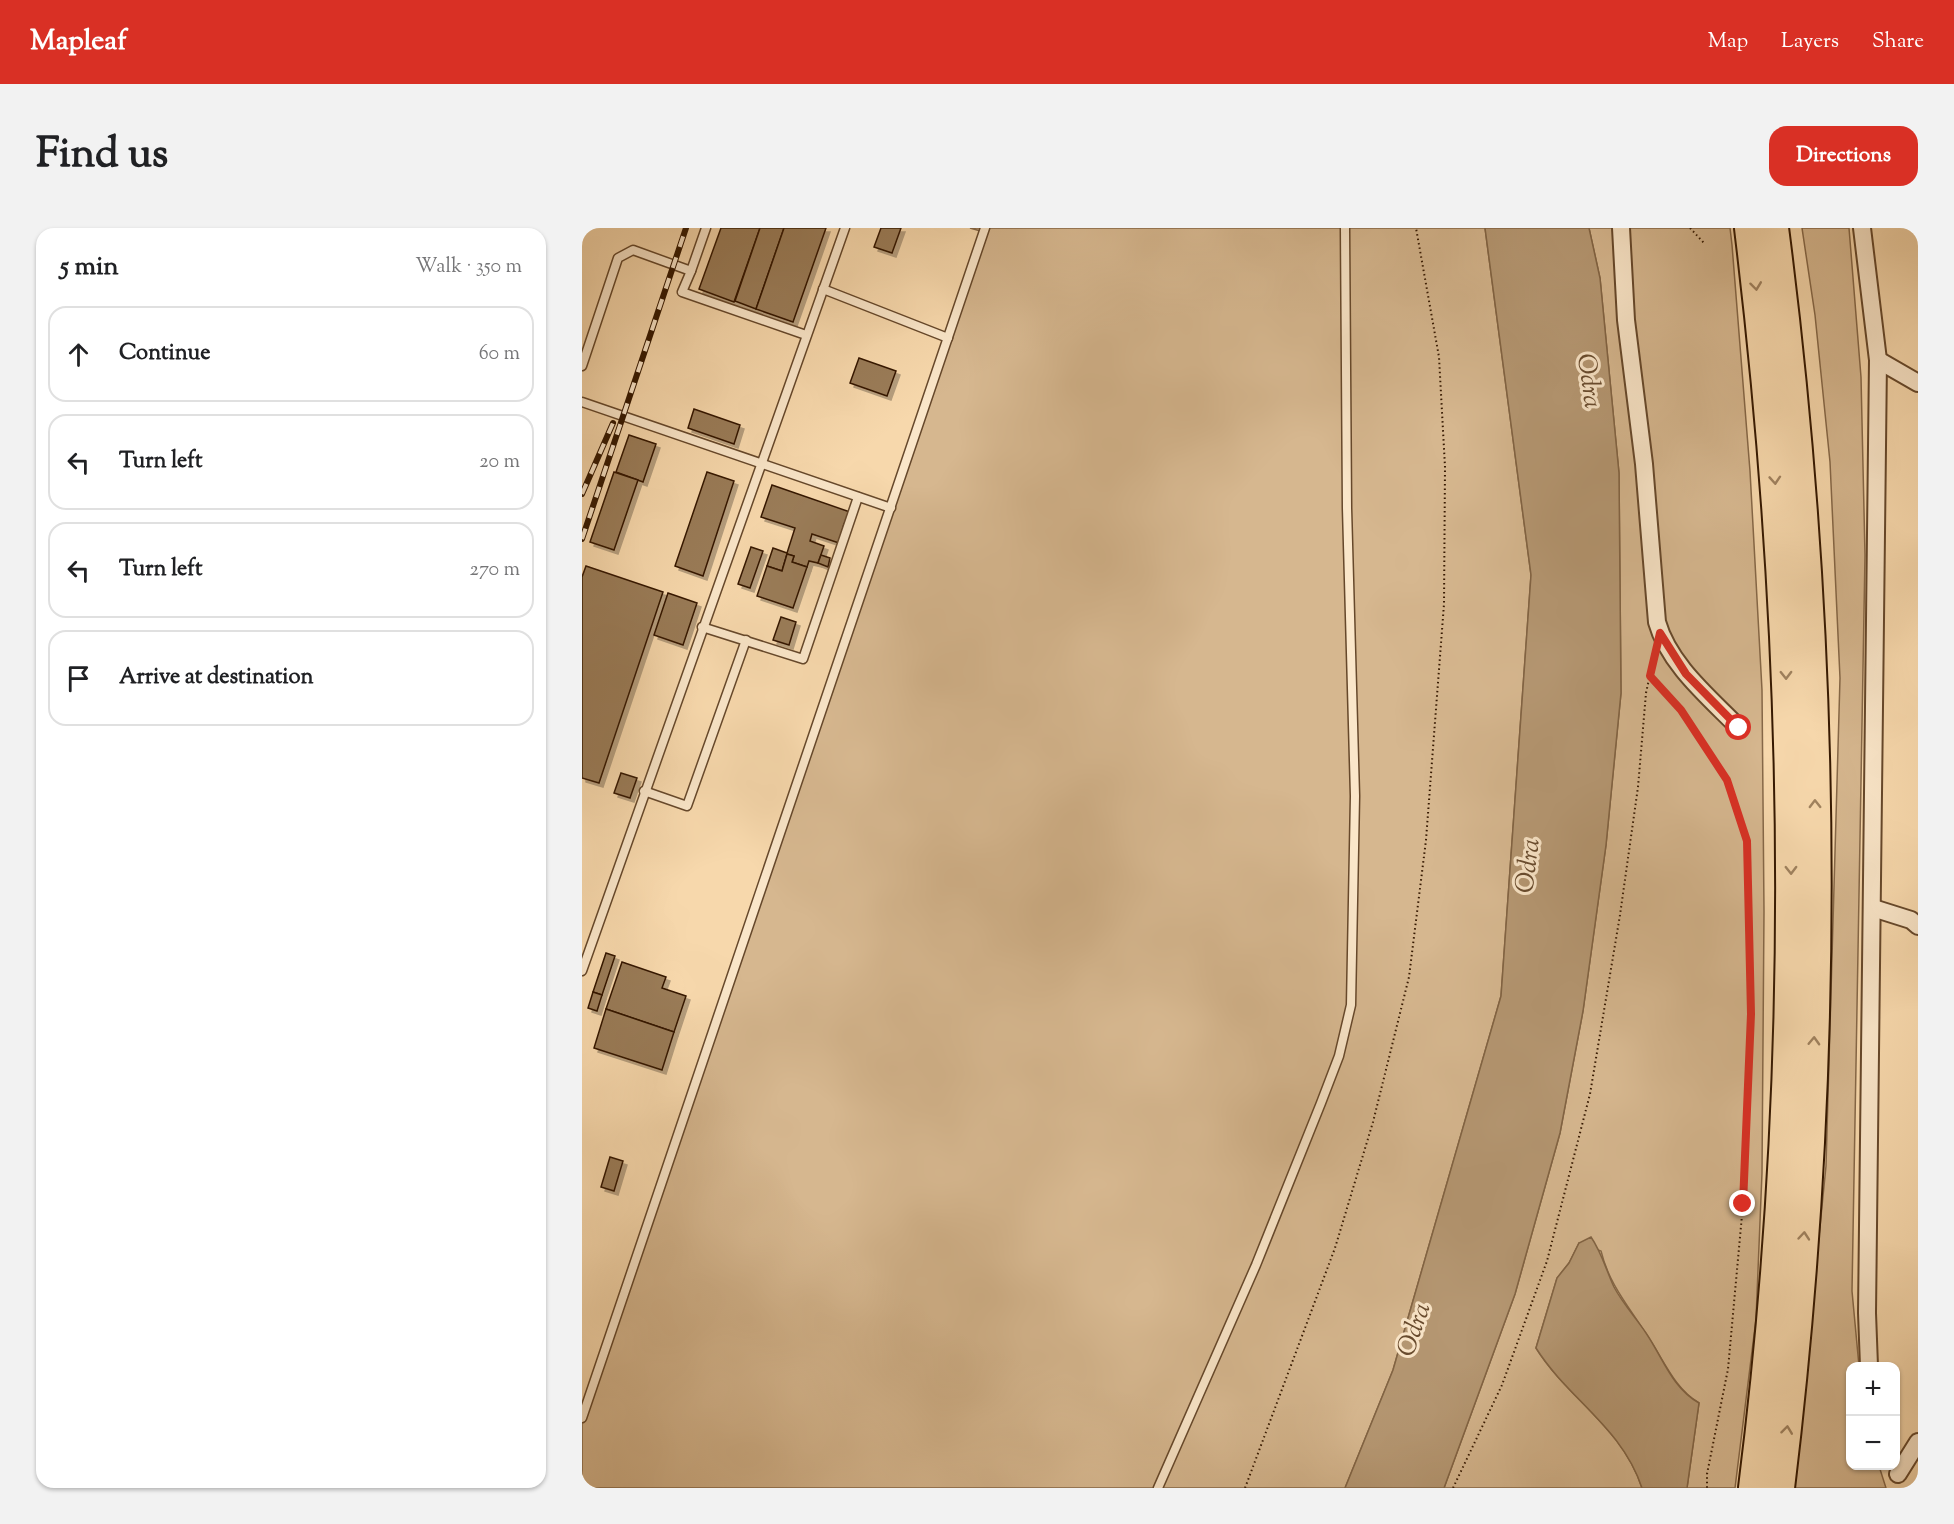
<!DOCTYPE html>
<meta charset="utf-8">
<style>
:root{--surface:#fff;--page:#f2f2f2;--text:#202124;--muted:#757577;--line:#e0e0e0;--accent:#d93025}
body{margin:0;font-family:"Sorts Mill Goudy",serif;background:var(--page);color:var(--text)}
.controls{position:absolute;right:18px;bottom:18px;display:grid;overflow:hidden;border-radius:12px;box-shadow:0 2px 4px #0004}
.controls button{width:54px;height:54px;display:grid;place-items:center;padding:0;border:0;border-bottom:2px solid var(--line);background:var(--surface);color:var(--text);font:30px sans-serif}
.stop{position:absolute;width:18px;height:18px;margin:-14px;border:4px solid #d93025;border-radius:50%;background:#fff}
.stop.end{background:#d93025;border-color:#fff;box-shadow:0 2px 6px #0008}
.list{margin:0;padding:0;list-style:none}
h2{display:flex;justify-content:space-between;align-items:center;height:78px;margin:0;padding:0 24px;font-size:26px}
h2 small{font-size:20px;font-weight:400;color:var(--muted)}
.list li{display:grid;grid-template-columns:39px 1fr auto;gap:18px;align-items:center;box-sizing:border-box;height:96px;margin:0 12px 12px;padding:0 12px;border:2px solid var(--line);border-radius:18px}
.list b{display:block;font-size:22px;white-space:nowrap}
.list em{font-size:20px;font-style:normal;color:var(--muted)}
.icon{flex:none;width:33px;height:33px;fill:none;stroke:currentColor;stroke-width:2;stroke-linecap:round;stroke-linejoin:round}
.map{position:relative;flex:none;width:1336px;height:1260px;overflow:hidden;border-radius:18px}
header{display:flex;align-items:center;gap:36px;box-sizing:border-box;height:84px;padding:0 30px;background:var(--accent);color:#fff}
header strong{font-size:28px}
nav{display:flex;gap:33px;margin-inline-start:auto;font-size:21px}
.intro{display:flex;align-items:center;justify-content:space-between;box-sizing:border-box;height:144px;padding:0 36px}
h1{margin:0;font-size:42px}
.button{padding:15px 27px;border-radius:18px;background:var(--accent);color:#fff;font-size:21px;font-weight:700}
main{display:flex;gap:36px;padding:0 36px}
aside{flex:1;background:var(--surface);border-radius:18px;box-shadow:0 2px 4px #0004}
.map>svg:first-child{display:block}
.green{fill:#d6b78f;stroke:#866848;stroke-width:1.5}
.water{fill:#b59772;stroke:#826444;stroke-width:1.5}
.building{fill:#9a7c59;stroke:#351800;stroke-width:1.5;filter:url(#shadow)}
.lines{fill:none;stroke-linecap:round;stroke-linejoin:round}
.lane-casing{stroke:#66482b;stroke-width:11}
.street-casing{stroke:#66482b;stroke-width:20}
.highway-casing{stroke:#351800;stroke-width:32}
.path{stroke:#351800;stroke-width:2;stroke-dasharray:1.5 3;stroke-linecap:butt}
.lane{stroke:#fae6c9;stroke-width:8}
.street{stroke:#fae6c9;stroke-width:16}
.highway{stroke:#f7d8ac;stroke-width:28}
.rail-casing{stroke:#351800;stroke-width:6}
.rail{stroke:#fae6c9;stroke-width:4;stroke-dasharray:11;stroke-linecap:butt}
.oneway{stroke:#a0825f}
.route{stroke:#d93025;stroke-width:8}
.labels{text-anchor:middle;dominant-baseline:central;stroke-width:6;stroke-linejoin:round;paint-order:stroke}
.water-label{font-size:26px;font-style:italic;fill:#684b2e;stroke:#fae6c9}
</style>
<header>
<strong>Mapleaf</strong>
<nav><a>Map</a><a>Layers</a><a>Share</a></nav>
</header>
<div class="intro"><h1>Find us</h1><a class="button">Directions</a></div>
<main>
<aside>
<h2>5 min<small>Walk · 350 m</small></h2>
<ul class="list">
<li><svg class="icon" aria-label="ahead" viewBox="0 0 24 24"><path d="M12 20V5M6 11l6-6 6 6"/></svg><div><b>Continue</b></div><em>60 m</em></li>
<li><svg class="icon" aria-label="left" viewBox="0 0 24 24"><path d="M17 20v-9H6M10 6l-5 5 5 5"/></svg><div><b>Turn left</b></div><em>20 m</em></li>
<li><svg class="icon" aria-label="left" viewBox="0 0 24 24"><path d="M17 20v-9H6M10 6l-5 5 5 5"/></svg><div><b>Turn left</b></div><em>270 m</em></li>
<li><svg class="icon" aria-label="arrive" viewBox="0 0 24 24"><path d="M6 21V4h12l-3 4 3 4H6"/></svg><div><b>Arrive at destination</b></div></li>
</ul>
</aside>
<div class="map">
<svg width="1336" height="1260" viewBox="0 0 1336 1260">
<defs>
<filter id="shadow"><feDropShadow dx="4" dy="4" stdDeviation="0" flood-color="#0004"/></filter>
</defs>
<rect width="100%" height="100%" fill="#f7d8ac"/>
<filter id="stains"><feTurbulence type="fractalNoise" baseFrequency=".00333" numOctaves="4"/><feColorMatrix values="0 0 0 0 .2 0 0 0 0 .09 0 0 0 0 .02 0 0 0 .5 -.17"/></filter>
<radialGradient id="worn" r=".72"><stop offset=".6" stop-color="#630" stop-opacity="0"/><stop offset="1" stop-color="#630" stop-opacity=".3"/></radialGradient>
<g class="green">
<polygon points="388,0 903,0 949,347 919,768 811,1142 763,1260 0,1260 0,1190 402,4"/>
<path d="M 1007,0 L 1148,0 L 1150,17 L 1168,243 L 1180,462 L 1182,683 L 1180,945 L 1174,1091 L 1153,1260 L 1105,1260 L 1117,1175 C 1092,1160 1082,1132 1066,1109 C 1048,1080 1027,1057 1019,1023 L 997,1015 L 987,1035 L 975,1050 L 954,1120 C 986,1171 1040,1199 1060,1260 L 862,1260 L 933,1066 L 978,905 L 1001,783 L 1024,617 L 1039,465 L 1037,245 L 1018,50 Z"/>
<polygon points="1220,0 1267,0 1279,149 1283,327 1270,1063 1277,1138 1268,1138 1268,1238 1297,1238 1304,1260 1212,1260 1244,938 1258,450 1248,234 1233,87"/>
</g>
<g class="water">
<polygon points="903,0 1007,0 1018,50 1037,245 1039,465 1024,617 1001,783 978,905 933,1066 862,1260 763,1260 811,1142 919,768 949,347"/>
<path d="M 1009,1009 C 1020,1025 1024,1042 1032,1059 C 1041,1076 1054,1090 1064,1105 C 1081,1130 1090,1160 1117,1175 L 1105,1260 L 1060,1260 C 1040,1199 986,1171 954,1120 L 975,1050 L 987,1035 L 997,1015 Z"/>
</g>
<g class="building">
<polygon points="139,0 178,0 152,74 117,61"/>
<polygon points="178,0 202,0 174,81 153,73"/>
<polygon points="202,0 244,0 211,94 174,81"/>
<polygon points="299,0 319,0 310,25 292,19"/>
<polygon points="277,130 314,143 305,168 268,155"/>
<polygon points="112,181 158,197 152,216 106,200"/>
<polygon points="47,207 74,216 61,254 34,244"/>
<polygon points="32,244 56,252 32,322 8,314"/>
<polygon points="125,244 152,253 121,348 93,338"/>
<polygon points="190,257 268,284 264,297 262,296 257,315 230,306 228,313 242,318 236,335 227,333 225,339 210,334 212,328 205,326 200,343 185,338 191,320 205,325 213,300 179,289"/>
<polygon points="169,319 181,323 168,360 156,356"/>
<polygon points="205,326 212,328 210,334 225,339 211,380 175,368 185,338 200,343"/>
<polygon points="239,327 248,330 246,339 236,335"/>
<polygon points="4,338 81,364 17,555 0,550 0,349"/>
<polygon points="86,365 115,375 101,417 72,407"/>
<polygon points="199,389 214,394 207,417 191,412"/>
<polygon points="39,545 55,550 48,570 32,565"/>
<polygon points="24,725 33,728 20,767 11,764"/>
<polygon points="40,734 84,749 80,760 104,768 92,804 24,781"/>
<polygon points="11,764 20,767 15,783 6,780"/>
<polygon points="24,781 92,804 80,842 12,820"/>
<polygon points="28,929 41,933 32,963 19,959"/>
</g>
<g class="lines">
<defs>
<g id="lane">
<polyline points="109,43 100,64 224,107"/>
<polyline points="241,61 366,110"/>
<polyline points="0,138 36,30 51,22 109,43 124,0"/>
<polyline points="0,174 309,280"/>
<polyline points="120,399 221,431 276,269"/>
<polyline points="62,563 105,578 164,412"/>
<polyline points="0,743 263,0"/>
<polyline points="0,1190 403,0"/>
<polyline points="576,1260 674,1037 739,875 757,828 769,777 773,568 765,280 763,0"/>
</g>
<g id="street">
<path d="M 1039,0 L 1044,92 L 1062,236 L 1075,394 C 1087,437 1128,470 1157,500"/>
<polyline points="1280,0 1296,132 1285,1085 1287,1138"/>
<polyline points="1296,132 1336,155"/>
<polyline points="1291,680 1329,692 1336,698"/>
<polyline points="1316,1246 1336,1214"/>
</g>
<g id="highway">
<path d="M 1167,0 C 1218,418 1224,841 1171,1260"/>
<path d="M 1192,0 C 1246,417 1249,842 1198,1260"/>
</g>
</defs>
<use href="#lane" class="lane-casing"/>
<use href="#street" class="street-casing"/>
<use href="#highway" class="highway-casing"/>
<g class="path">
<polyline points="1108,0 1122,15"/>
<polyline points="1068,449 1099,482 1145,552 1165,613 1169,786 1161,976 1146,1141 1125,1246 1125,1260"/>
<polyline points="663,1260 753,1020 791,894 827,749 844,612 862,376 863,239 857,129 834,0"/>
<polyline points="871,1260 920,1157 965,1033 1008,866 1038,687 1056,559 1064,465 1072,428"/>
</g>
<use href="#lane" class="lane"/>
<use href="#street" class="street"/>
<use href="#highway" class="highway"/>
<defs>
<g id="rail">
<polyline points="0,266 31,195"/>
<polyline points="0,311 104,0"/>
</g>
</defs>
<use href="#rail" class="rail-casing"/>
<use href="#rail" class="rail"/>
</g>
<defs><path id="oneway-chevron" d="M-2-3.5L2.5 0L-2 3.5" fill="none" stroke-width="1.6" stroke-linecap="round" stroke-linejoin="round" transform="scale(1.5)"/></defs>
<g class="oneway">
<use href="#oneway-chevron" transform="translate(1174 58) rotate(83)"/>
<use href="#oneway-chevron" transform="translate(1193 252) rotate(86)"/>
<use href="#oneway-chevron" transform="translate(1204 447) rotate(89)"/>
<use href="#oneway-chevron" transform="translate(1233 576) rotate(-91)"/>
<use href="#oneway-chevron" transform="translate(1209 642) rotate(89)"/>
<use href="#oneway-chevron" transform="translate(1232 813) rotate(-88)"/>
<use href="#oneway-chevron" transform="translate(1222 1008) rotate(-85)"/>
<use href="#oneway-chevron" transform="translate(1205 1202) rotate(-83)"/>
</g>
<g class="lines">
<polyline class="route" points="1157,500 1104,446 1078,405 1068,448 1099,482 1145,552 1165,613 1169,786 1161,976"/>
</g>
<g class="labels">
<g class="water-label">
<text transform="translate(1006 153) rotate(82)">Odra</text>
<text transform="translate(947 638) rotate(-83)">Odra</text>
<text transform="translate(833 1102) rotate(-71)">Odra</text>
</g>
</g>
<rect width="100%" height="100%" filter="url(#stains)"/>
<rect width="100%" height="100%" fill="url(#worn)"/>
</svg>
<div class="controls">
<button>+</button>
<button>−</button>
</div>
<div class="stop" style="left:1157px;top:500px"></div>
<div class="stop end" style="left:1161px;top:976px"></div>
</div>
</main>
